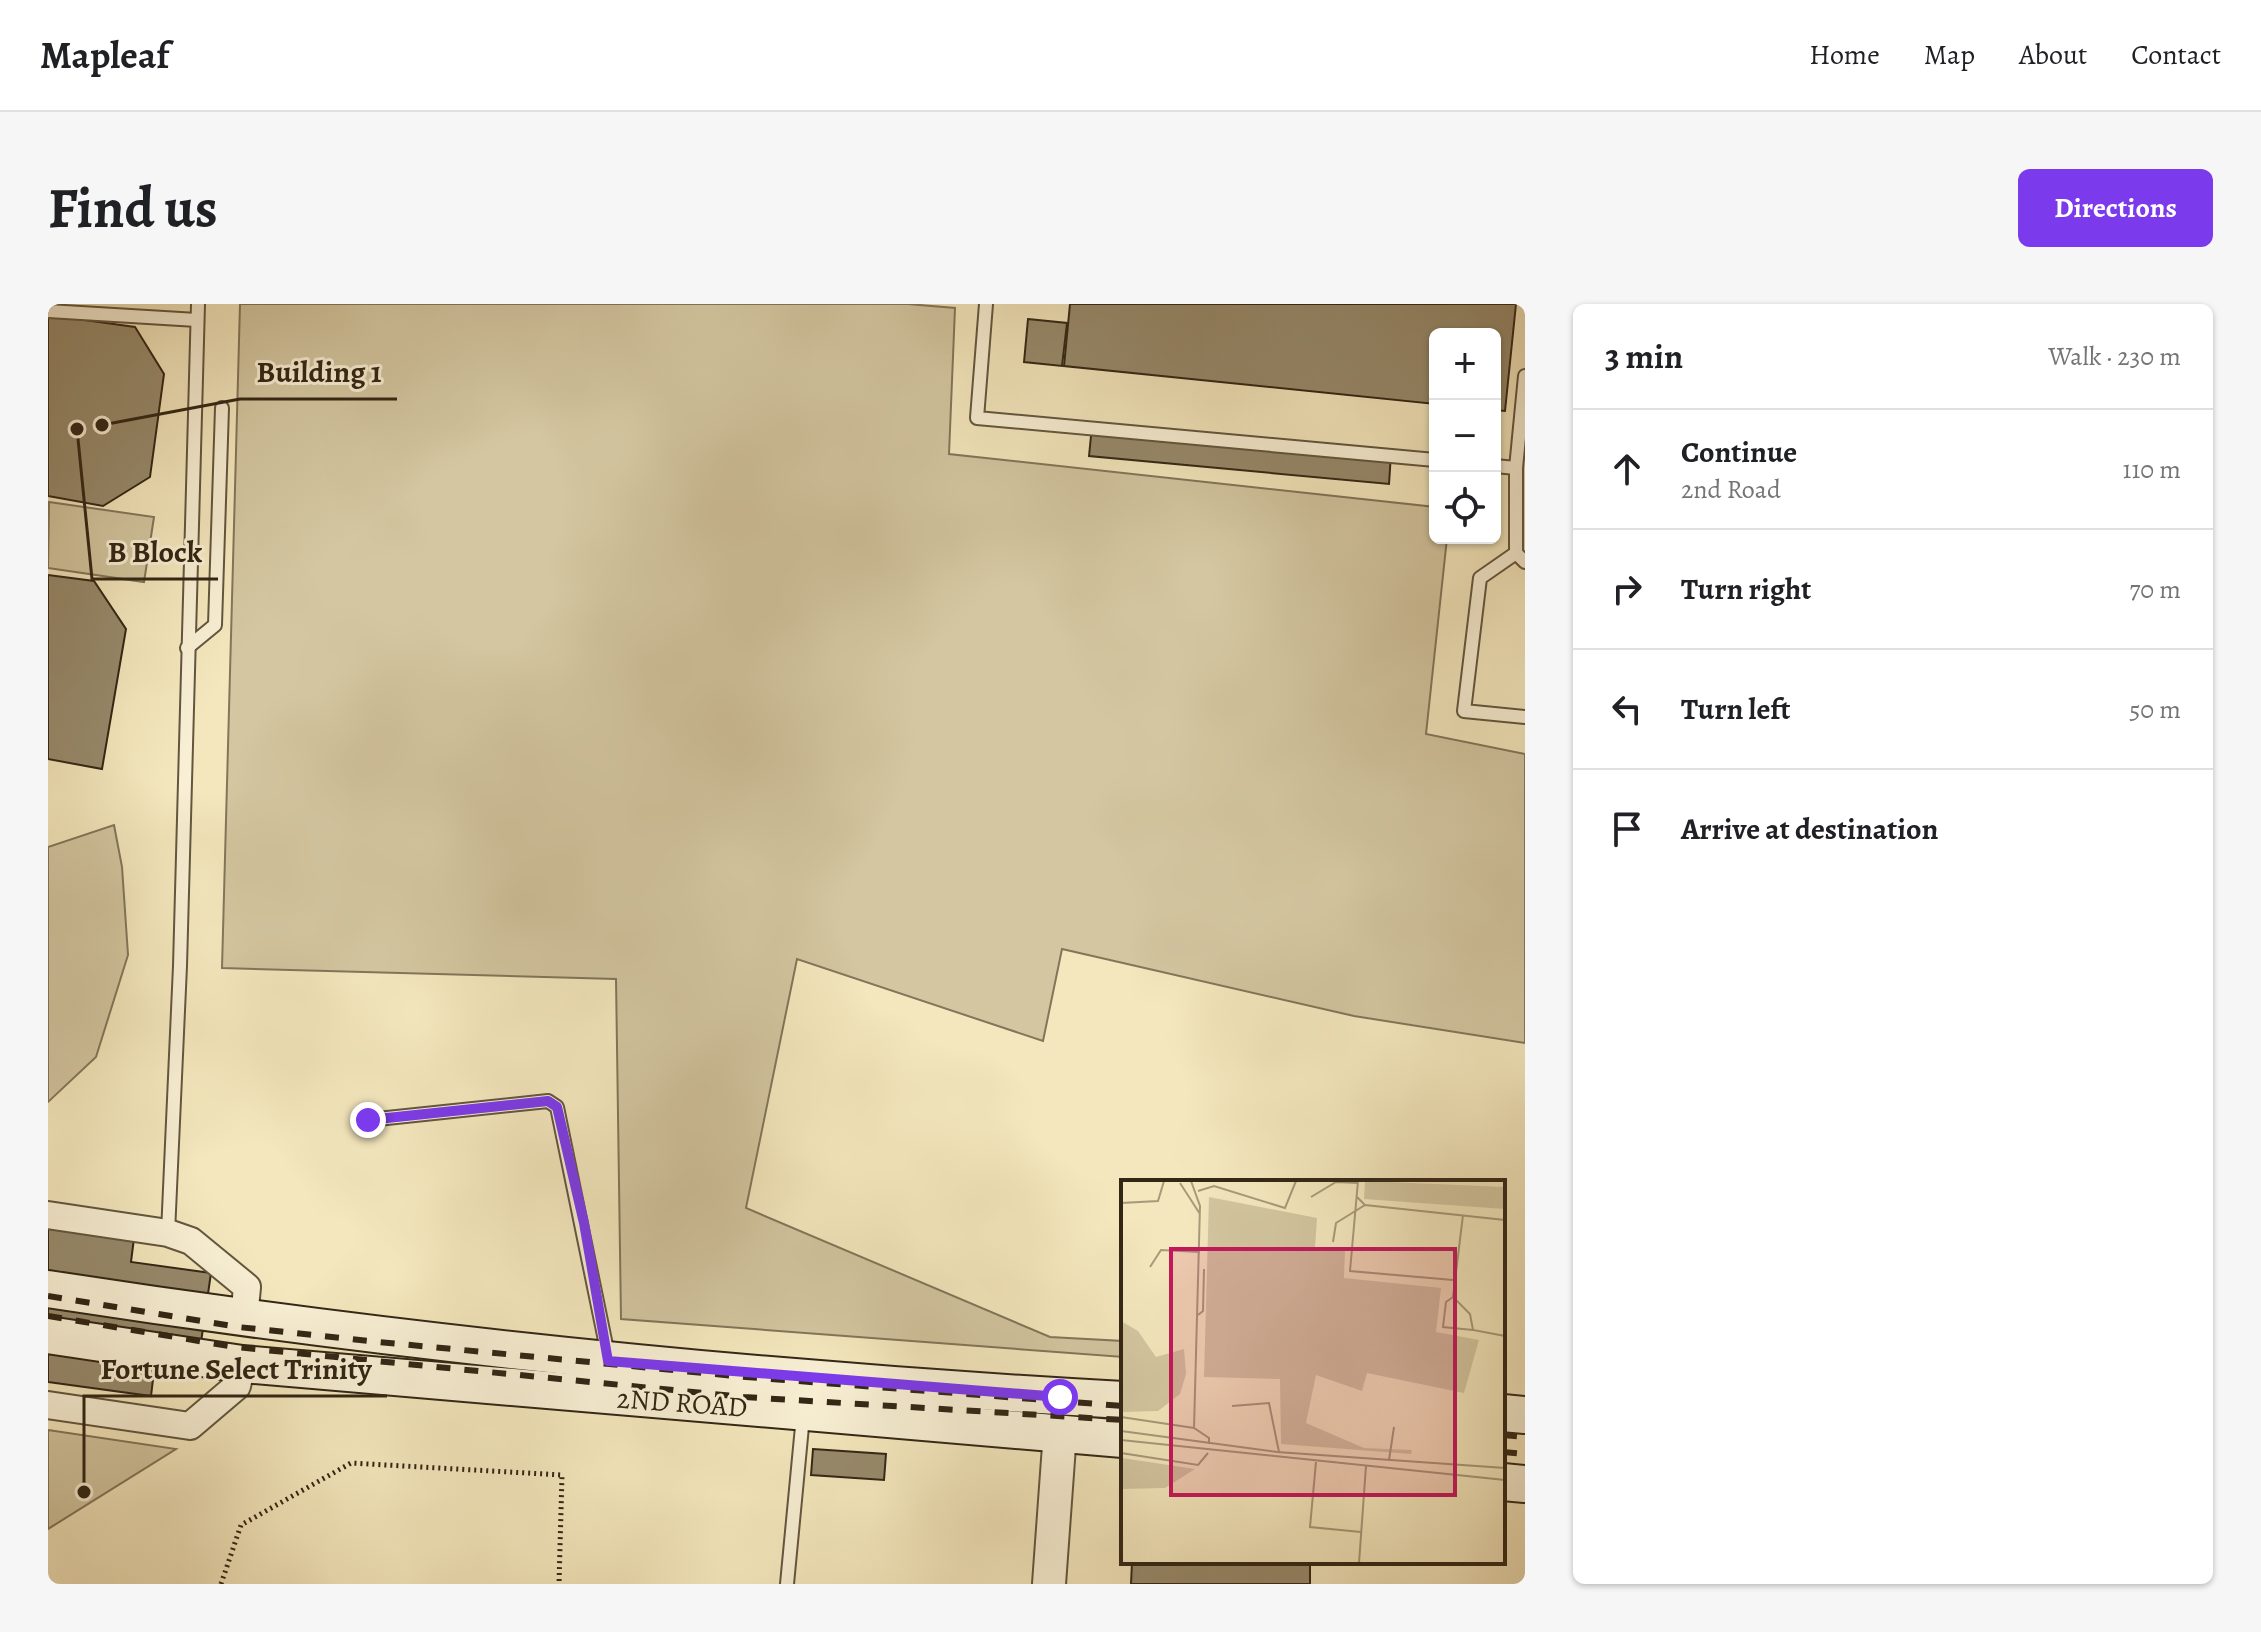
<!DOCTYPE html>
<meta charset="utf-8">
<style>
:root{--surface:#fff;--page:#f6f6f6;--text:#202124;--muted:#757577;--line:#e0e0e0;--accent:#7c3aed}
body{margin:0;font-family:Alegreya,serif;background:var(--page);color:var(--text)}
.controls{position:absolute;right:24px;top:24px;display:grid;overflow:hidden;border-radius:12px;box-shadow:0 2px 6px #0004}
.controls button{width:72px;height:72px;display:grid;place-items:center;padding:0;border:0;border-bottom:2px solid var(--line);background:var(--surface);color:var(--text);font:40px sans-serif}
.stop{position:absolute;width:24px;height:24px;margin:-18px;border:6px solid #7c3aed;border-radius:50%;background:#fff}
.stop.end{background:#7c3aed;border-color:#fff;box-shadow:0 2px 8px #0008}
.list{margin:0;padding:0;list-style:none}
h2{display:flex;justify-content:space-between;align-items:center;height:104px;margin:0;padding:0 32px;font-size:34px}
h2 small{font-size:26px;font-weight:400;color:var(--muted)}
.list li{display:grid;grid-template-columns:52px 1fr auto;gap:24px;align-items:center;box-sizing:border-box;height:120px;padding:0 32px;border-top:2px solid var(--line)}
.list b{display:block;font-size:30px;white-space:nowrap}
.list p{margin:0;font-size:26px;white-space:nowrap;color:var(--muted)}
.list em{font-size:26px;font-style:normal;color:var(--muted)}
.icon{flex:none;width:44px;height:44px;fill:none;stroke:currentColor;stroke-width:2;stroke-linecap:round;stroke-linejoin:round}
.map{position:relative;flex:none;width:1477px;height:1280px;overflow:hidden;border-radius:12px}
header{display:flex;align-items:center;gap:48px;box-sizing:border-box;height:112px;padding:0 40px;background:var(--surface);border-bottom:2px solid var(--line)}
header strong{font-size:38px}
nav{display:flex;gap:44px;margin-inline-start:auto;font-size:28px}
.intro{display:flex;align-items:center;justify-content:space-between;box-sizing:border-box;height:192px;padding:0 48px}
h1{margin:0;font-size:56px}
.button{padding:20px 36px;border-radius:12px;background:var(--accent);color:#fff;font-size:28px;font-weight:700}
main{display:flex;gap:48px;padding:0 48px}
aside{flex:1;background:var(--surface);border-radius:12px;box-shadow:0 2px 6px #0004}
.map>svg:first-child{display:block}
.green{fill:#d3c6a0;stroke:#82765a;stroke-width:2}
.building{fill:#978a6c;stroke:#322615;stroke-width:2}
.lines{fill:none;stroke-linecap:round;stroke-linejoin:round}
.service-casing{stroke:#62563f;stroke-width:16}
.minor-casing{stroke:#62563f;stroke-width:30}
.tertiary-casing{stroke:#62563f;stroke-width:36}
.secondary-casing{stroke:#322615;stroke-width:40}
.path{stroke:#322615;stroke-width:5;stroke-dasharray:2 4;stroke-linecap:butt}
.service{stroke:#f8efd4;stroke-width:12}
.minor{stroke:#f8efd4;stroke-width:26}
.tertiary{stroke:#f8efd4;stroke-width:32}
.secondary{stroke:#f8efd4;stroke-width:36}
.rail{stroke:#322615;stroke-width:6;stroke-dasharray:14 14;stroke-linecap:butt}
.route{stroke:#7c3aed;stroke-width:10}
.labels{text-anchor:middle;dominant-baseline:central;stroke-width:6;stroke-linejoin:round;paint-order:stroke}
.street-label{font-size:28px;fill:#322615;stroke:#f8efd4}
.inset-road{fill:none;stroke:#a69a7a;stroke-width:2}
.view{fill:#c2185b;fill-opacity:0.15;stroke:#c2185b;stroke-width:4}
.inset-edge{fill:none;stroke:#322615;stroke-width:4}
.leader{fill:none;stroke:#322615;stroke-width:3}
.callout-dot{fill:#322615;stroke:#f8efd4;stroke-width:3}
.callout-label{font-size:30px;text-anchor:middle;font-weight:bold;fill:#322615;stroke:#f8efd4;stroke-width:6;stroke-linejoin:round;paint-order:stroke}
</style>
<header>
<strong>Mapleaf</strong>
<nav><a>Home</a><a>Map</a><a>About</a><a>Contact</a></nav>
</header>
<div class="intro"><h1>Find us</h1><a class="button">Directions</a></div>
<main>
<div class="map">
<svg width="1477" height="1280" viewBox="0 0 1477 1280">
<rect width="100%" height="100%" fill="#f4e7bd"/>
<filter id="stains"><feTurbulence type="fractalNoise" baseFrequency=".0025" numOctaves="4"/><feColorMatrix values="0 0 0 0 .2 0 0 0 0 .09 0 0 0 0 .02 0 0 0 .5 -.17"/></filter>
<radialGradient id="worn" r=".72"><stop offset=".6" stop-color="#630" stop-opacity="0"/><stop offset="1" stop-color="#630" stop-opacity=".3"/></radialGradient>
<g class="green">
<polygon points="192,0 860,0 907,4 901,150 1387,203 1387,234 1399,234 1378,430 1477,450 1477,739 1306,712 1014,645 995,737 749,655 698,904 1002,1033 1075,1037 1075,1053 573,1015 568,675 174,664"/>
<polygon points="1,198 106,213 96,278 0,264"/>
<polygon points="66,521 74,563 80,651 48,753 0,798 0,543"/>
<polygon points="0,1126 128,1145 0,1225"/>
</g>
<g class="building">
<polygon points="1022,0 1468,0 1457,107 1447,106 1447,30 1387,30 1387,100 1016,62"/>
<polygon points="0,11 87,23 116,70 102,173 55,202 0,192"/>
<polygon points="980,15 1019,19 1014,62 976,58"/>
<polygon points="1044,122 1343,150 1341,180 1041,152"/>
<polygon points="0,271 46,277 78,325 54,465 0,455"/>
<polygon points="0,922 86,934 83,958 163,969 148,1073 106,1067 103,1092 0,1078"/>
<polygon points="765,1145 838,1150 836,1176 763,1171"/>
<polygon points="1084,1258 1262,1258 1262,1280 1083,1280"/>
</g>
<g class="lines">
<defs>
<g id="service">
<polyline points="938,0 929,114 1387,156"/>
<polyline points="0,7 149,16"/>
<polyline points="1477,72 1468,164 1468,249 1477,258"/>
<polyline points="1447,162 1468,164"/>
<polyline points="1468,249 1432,274 1416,407 1477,413"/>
<polyline points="139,344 167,321 174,104"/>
<polyline points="320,816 500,797 509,803 560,1051"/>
<polyline points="120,929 132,662 150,0"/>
<polyline points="739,1280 755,1112"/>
</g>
<g id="minor">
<polyline points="0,911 120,929 143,937 199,983 196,1015"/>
<polyline points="0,1101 142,1122 189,1082 194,1060"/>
</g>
<polyline id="tertiary" points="1001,1280 1012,1128"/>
<g id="secondary">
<path d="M 0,985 C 356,1040 715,1076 1075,1096"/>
<polyline points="0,1031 194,1060 1075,1135"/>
<polyline points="1455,1109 1477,1111"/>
<polyline points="1455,1178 1477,1180"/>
</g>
</defs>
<use href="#service" class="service-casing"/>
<use href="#minor" class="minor-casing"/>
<use href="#tertiary" class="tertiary-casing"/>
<use href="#secondary" class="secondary-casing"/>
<polyline class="path" points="173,1280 193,1221 303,1159 514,1171 511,1280"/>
<use href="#service" class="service"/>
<use href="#minor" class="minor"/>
<use href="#tertiary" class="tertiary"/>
<use href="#secondary" class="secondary"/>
<g class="rail">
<polyline points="0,992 190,1023 331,1038 698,1073 1075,1102"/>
<polyline points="0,1012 187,1043 328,1057 696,1093 1075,1116"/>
<polyline points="1455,1131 1477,1133"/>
<polyline points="1455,1148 1477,1150"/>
</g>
</g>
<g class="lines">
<polyline class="route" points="320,816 500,797 509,803 536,919 560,1057 1012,1093"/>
</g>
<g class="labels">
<g class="street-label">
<text transform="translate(634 1099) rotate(4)">2ND ROAD</text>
</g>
</g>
<g transform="translate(1073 876)">
<rect width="384" height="384" fill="#f4e7bd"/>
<path d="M 244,1 L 384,7 L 384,29 L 243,19 ZM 88,17 L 196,38 L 194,67 L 224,70 L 223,98 L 320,108 L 315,152 L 358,160 L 343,213 L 246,193 L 241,211 L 195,195 L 185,243 L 243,268 L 291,270 L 290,274 L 160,264 L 159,199 L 83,197 ZM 0,141 L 17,151 L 35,177 L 63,169 L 65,194 L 59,214 L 37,231 L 0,232 ZM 1,278 L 74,289 L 44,308 L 0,309 Z" fill="#d3c6a0"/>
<path class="inset-road" d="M 70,1 L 79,26 L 73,248M 237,1 L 229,91 L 332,100M 59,3 L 79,34M 77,11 L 93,6 L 164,28 L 175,1M 235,16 L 244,25 L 384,40M 190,17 L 215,2 L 237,3M 0,23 L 37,21 L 43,1M 342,35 L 332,117 L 349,134 L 352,150 L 384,156M 212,62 L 215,43 L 244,25M 29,87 L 40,70 L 79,72M 332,117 L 325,122 L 322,147 L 352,150M 77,135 L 82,131 L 83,89M 111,226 L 148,223 L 158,272M 0,237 L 73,248 L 88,258 L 88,264M 0,251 L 156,272 L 384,288M 0,260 L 384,300M 0,273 L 77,285 L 87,273M 268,280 L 273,247M 195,282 L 189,347 L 240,352M 238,383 L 245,286"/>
<path class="view" d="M 50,69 L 334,69 L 334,315 L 50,315 Z"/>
<rect width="384" height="384" class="inset-edge"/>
</g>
<path class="leader" d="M54 121L192 95H349M29 125L44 275H170M36 1188L36 1092H339"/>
<g class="callout-dot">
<circle cx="54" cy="121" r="8"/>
<circle cx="29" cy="125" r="8"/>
<circle cx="36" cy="1188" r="8"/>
</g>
<g class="callout-label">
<text x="271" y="78">Building 1</text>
<text x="107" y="258">B Block</text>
<text x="188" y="1075">Fortune Select Trinity</text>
</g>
<rect width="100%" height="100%" filter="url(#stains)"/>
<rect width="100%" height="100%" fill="url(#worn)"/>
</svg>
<div class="controls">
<button>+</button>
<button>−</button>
<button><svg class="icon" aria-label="locate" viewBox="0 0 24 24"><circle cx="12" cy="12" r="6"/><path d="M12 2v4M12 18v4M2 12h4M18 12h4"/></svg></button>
</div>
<div class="stop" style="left:1012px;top:1093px"></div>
<div class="stop end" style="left:320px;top:816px"></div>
</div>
<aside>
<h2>3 min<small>Walk · 230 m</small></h2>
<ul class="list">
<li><svg class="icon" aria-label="ahead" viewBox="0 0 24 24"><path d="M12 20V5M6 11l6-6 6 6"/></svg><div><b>Continue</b><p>2nd Road</p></div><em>110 m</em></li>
<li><svg class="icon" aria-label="right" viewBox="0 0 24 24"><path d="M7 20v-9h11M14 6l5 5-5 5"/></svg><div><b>Turn right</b></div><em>70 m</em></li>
<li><svg class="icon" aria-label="left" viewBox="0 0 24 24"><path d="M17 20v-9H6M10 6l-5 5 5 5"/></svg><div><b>Turn left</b></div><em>50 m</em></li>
<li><svg class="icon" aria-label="arrive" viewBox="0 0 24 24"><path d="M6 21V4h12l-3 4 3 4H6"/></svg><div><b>Arrive at destination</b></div></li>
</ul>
</aside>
</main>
